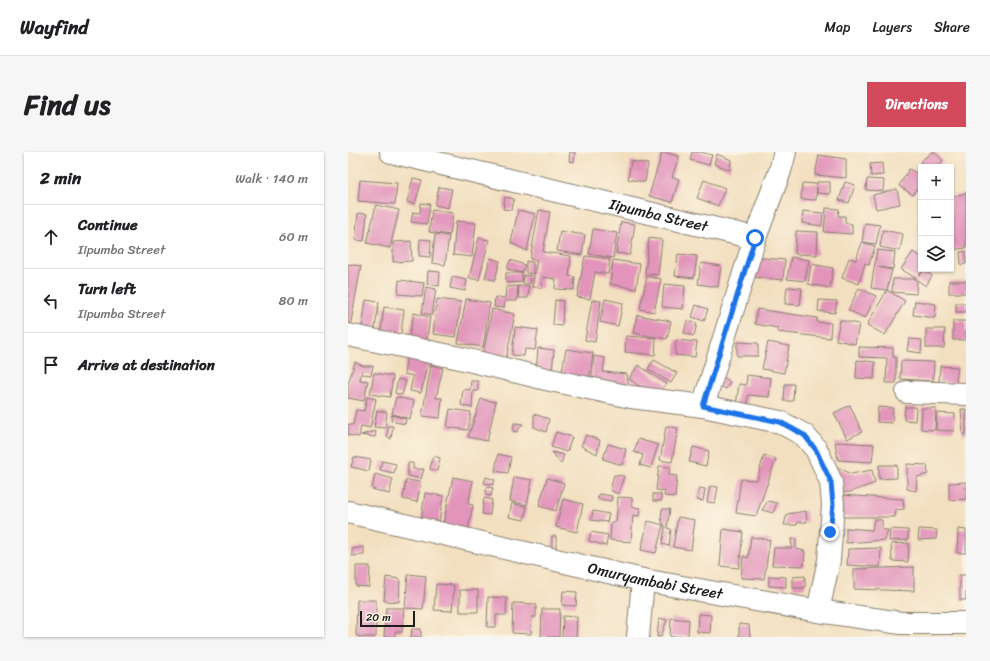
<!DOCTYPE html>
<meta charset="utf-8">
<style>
:root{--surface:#fff;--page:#f6f6f6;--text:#202124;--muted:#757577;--line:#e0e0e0;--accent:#d1495b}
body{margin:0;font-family:Sriracha,sans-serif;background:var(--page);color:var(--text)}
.controls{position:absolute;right:12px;top:12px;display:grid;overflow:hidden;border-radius:0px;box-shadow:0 1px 3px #0004}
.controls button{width:36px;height:36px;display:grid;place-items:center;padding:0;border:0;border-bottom:1px solid var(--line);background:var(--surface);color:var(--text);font:20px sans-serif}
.scale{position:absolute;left:12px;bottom:10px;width:55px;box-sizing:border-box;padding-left:4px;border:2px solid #1c1c1c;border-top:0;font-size:11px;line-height:14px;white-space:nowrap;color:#1c1c1c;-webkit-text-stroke:3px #fcf5e5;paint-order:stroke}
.stop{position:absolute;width:12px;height:12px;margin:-9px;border:3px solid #1a73e8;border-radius:50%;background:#fff}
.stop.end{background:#1a73e8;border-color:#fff;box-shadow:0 1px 4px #0008}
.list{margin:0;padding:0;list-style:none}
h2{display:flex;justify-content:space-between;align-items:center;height:52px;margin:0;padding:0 16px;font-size:17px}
h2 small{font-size:13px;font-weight:400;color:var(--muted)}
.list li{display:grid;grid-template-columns:26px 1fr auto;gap:12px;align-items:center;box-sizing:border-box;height:64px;padding:0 16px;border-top:1px solid var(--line)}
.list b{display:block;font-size:15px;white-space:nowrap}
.list p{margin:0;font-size:13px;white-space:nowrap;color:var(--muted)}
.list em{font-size:13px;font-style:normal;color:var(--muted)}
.icon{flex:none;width:22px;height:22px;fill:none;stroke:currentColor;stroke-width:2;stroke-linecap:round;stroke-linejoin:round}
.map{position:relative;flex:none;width:618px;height:485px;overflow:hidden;border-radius:0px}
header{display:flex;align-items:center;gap:24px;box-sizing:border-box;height:56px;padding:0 20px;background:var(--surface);border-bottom:1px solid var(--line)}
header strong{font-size:19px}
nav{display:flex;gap:22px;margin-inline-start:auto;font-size:14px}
.intro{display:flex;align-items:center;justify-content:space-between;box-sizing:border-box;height:96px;padding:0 24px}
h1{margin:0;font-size:28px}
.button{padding:10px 18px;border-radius:0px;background:var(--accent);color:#fff;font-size:14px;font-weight:700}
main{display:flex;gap:24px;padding:0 24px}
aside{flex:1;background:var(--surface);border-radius:0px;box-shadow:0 1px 3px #0004}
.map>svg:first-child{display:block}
.building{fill:#e294bb}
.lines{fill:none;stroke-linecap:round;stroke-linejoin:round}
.minor-casing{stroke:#877e6e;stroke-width:24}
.minor{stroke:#fff;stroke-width:22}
.route{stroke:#1a73e8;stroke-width:5}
.labels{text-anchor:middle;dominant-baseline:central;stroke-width:3.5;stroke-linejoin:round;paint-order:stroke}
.street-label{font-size:15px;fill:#1c1c1c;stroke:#fcf5e5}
</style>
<header>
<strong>Wayfind</strong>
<nav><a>Map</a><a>Layers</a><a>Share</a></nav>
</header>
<div class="intro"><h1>Find us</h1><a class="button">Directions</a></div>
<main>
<aside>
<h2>2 min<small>Walk · 140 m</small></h2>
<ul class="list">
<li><svg class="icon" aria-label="ahead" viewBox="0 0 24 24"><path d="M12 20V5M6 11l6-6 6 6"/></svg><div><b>Continue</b><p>Iipumba Street</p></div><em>60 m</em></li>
<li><svg class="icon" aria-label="left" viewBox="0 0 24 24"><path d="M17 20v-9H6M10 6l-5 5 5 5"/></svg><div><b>Turn left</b><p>Iipumba Street</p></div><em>80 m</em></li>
<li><svg class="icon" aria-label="arrive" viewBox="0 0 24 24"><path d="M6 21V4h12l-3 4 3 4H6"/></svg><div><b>Arrive at destination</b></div></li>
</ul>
</aside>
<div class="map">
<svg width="618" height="485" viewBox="0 0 618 485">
<rect width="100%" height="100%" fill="#fcf5e5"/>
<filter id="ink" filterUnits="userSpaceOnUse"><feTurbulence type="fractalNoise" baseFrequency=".025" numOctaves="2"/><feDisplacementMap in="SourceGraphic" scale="8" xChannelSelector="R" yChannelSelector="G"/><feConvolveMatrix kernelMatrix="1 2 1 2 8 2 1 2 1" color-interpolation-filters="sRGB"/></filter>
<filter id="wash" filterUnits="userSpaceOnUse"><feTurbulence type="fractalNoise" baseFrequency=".012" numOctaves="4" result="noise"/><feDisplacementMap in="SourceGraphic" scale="16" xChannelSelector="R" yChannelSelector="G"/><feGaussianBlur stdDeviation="0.9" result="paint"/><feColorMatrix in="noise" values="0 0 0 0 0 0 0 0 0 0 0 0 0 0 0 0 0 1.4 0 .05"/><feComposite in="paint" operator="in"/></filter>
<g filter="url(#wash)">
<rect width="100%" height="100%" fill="#f2dfbf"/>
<g id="blocks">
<g class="building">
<polygon points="222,0 227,0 226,10 221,9"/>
<polygon points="314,0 331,4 324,25 331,27 324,50 301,44"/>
<polygon points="344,0 353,0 364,3 361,13 342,8"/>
<polygon points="584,0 587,0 595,9 588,15 577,15 572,10"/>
<polygon points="369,2 383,8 382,18 366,12"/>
<polygon points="471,3 498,7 498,26 467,23"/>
<polygon points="283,9 300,12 297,30 280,27"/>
<polygon points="534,11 535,23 523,24 522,12"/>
<polygon points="561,17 573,23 573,30 565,43 551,34"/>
<polygon points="65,26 74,28 67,52 59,50"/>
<polygon points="519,27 536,28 535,39 518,38"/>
<polygon points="12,28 49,31 47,52 10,49"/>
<polygon points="356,28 377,36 370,54 349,46"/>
<polygon points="469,30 482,30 482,42 469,41 469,35 468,48 453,47 454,31 469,32"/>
<polygon points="497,30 507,33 501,51 491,48"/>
<polygon points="91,35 104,37 100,56 87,53"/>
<polygon points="549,37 552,52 528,57 525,43"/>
<polygon points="618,41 618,96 603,98 603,45"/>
<polygon points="157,45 166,47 164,58 155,57"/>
<polygon points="73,51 82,52 79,72 63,70 65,60 72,61"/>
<polygon points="28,53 51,58 42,96 19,91"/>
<polygon points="478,56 491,57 490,64 497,64 497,71 504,72 504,82 476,80"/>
<polygon points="84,58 105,61 102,83 81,80"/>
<polygon points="170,58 187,62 179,99 163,91"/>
<polygon points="191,58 202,60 195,100 223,104 221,124 227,125 226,138 207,137 208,127 195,125 194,136 184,135 189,108 182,107"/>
<polygon points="455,59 475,61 474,74 454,71"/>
<polygon points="10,61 19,62 16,89 7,88"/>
<polygon points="108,69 128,71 124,105 105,103"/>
<polygon points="273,70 287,72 282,103 268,101"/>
<polygon points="517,71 532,73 528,92 514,90"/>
<polygon points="245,77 269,81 265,106 241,102"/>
<polygon points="535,78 555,82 552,99 532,95"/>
<polygon points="212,79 237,83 234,103 209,99"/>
<polygon points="448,79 470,80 469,103 447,102"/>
<polygon points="87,82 101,84 97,113 84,111"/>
<polygon points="131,86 141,88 131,128 121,126"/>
<polygon points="301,86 314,88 310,123 297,122"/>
<polygon points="72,87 83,88 82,105 71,104"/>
<polygon points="63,89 64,109 45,110 45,90"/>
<polygon points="514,90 527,94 521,113 517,111 511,132 494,126 501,106 508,108"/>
<polygon points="529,98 547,100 545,117 530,115 544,118 539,138 523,136"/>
<polygon points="618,99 618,112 613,113 612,100"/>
<polygon points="565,100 573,105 573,117 576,117 571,124 576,117 584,124 578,134 569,128 568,142 544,140 545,127 569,127 553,117"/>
<polygon points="330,102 349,104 346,126 327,124"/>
<polygon points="237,104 262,107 260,122 247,120 242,147 229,145"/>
<polygon points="407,105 437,108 435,128 405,125"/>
<polygon points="443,105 461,108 457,129 439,127"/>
<polygon points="142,106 152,109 147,128 137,126"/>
<polygon points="162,108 177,113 174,121 159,117"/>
<polygon points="265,108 292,112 288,137 262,132"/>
<polygon points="178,109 185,110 185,122 178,121"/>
<polygon points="353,111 373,114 370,135 350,132"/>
<polygon points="0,112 13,114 2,175 0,175"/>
<polygon points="463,112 485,116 482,136 460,132"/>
<polygon points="80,119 92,120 91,134 79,132"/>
<polygon points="158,121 174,121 174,130 158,131"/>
<polygon points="176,123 183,124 182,132 175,132"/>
<polygon points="299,124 313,127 306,160 292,157"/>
<polygon points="104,125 119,128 117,139 102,136"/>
<polygon points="51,128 76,131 74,144 50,142"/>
<rect x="601" y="129" width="17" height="12"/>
<polygon points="316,132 337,134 335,157 314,155"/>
<polygon points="170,134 181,134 180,146 171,146"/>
<polygon points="170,134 169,149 157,149 156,156 146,155 147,145 157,146 158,135"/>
<polygon points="78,135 88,137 84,163 74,161"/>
<polygon points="439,135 454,136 452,153 437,152"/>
<polygon points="511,136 528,144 517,166 500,158"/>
<polygon points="539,138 557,149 537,183 519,173"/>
<polygon points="89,147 113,150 108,185 85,182"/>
<polygon points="118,147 142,151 135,195 110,191"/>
<polygon points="257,147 275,151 270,174 252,170"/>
<polygon points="18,148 31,150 26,183 13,181"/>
<polygon points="207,148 215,149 214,174 205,173"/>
<polygon points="244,148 253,149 247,190 237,188"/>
<polygon points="471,148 489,149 487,161 470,159"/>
<polygon points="567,149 588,152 587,166 565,163"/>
<rect x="608" y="151" width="10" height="9"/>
<polygon points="348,153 360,157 356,169 344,165"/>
<polygon points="36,155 56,158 52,189 32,186"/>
<polygon points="144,157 167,162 158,207 135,202"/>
<polygon points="409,157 469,166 469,170 483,171 482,186 429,180 430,176 407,172"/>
<polygon points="66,161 82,165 78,193 60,189"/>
<polygon points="289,163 323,169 319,187 285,181"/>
<polygon points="492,168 511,172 507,192 488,188"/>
<polygon points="339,169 349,171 346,184 336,181"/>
<rect x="605" y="169" width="13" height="19"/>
<polygon points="167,175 190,178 187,198 177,197 176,204 164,203"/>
<polygon points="578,177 597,177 596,196 578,196"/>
<polygon points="278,184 308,186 307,203 277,200"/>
<polygon points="561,187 574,188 573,201 559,199"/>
<polygon points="328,188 349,190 347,205 327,203"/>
<polygon points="389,190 410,191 410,204 389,204"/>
<polygon points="420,190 441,194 436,221 414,217"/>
<polygon points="511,195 545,196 545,205 548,205 548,231 538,231 539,206 511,205"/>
<polygon points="190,196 206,198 204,221 188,220"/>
<polygon points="218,197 245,201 241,229 213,225"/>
<polygon points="59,204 78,208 83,213 95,216 88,246 94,246 92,266 74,264 83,213 78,217 73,241 62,239 65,224 56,222"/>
<polygon points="246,204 257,206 255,220 279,222 281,238 243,234"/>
<polygon points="306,208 329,221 323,231 300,217"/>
<polygon points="509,208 527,210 526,227 508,226"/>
<polygon points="553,209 586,210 585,229 552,227"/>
<polygon points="7,210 15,214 25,214 23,223 14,222 14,218 12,228 20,229 16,249 0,246 0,232"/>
<polygon points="290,213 319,232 306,244 281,227"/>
<polygon points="592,214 610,215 608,231 591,230"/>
<polygon points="26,221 45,224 42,245 22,242"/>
<polygon points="399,223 423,226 421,245 400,243 399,255 388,254 391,232 398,233"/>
<polygon points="375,225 382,230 378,237 370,233"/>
<polygon points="50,227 58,229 54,243 47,241"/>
<polygon points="123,229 130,229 130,239 125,239 124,256 113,253 115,237 122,238"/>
<polygon points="437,232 446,232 445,249 436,249"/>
<polygon points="19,245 28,247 22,276 13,274 11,285 0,283 0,272 5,273 8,258 16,259"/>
<polygon points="48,245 66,249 62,267 44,262"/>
<polygon points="133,247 148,250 139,289 120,285"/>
<polygon points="502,253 514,280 499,287 486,261"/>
<polygon points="530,255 545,256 544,271 529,270"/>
<polygon points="557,255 568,255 567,269 556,268"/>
<polygon points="574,256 588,256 587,278 573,277"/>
<polygon points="102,257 123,260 120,278 99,275"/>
<polygon points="613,257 618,257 618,282 615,283"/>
<polygon points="29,259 39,260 37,276 26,275"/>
<polygon points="589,261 607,262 606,279 588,278"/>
<polygon points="186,262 201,267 198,280 186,275"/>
<polygon points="44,263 58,267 57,272 43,269"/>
<polygon points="166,271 175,272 169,280 165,279"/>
<polygon points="40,274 45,274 43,287 39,284"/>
<polygon points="318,274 330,276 324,310 312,308"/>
<polygon points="28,279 27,285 13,283"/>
<polygon points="208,280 224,285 219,300 203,295"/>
<polygon points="238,283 252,288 249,302 233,294"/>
<polygon points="290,287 310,293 303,316 292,313 295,303 286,300"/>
<polygon points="487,290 526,292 524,310 490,308"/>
<polygon points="260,292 278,297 274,313 255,307"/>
<polygon points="345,295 361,299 358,314 341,310"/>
<polygon points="204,300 216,303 213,312"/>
<polygon points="150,302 163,305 160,321 147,319"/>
<polygon points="416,303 428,307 408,364 388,361 393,327 409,328"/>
<polygon points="85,304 92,306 89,319 82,317"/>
<polygon points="6,305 23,308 21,319 3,315"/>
<polygon points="34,309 48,312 46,321 32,318"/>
<polygon points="60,311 65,311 65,317 76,317 73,327 60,324"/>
<polygon points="559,312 579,313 580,322 569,325 568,339 559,337"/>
<polygon points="531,313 549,313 549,326 531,327"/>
<polygon points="311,314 322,315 321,323 329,324 327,345 316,344 317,339 308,338"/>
<polygon points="490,315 503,322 524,318 527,331 502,340 488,341"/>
<polygon points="27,322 45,327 41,342 24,337"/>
<polygon points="266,323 276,324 270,342 262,338"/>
<polygon points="105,325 125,329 120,352 125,353 120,378 95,372"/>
<polygon points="138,325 147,328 145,333 136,331"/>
<polygon points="166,325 184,328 179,353 162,349"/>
<polygon points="199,326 216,331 208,359 191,354"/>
<polygon points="58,328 73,330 69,350 55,347"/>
<polygon points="618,330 618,347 601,348 601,331"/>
<polygon points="362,334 370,335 367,351 359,350"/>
<polygon points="139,335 145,336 143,344 137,343"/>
<polygon points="351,336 357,337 355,349 349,348"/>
<polygon points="77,341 95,344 91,371 73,369"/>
<polygon points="251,342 264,344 263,349 250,347"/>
<rect x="305" y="342" width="8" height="7"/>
<polygon points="491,343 555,347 556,357 548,358 547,365 491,365"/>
<polygon points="270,345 284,346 284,355 292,356 291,364 285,363 283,390 262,388 263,370 268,370"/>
<polygon points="136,346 144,348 142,363 134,362"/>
<polygon points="215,347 235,352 229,380 208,375"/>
<polygon points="420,349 429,351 425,361 414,358"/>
<polygon points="164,351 179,355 176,368 161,365"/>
<polygon points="314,357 322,357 319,376 323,377 321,394 314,392 317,375 313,367"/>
<polygon points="245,359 261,362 259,370 243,368"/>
<polygon points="458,359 459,370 450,370 449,373 436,373 439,362"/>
<polygon points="330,365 347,368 343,398 325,395"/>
<polygon points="526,367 534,368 534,378 540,378 537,388 498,391 498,376 524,378"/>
<polygon points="300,369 315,373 308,401 293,398"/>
<polygon points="375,377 395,380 391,416 372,414"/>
<polygon points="542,377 560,378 560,388 541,389"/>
<polygon points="571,377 589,378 588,387 570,388"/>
<polygon points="610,377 618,378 618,401 609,401"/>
<polygon points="243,380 260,383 258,394 241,389"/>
<rect x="204" y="384" width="4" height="12"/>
<polygon points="403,385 422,388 416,427 393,426 395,404 400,406"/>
<polygon points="443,387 448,387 448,397 457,399 456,414 424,413 426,396 444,396"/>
<polygon points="561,391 560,410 544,409 543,392"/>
<polygon points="16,395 16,403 4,404 4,397"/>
<polygon points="533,396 532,415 499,413 500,397"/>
<polygon points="8,414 22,414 21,435 8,434"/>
<polygon points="566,415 566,439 506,437 506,417"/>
<polygon points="60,422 78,424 75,457 57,456"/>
<rect x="612" y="423" width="6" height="25"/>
<polygon points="421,424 438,425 438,435 421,434"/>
<polygon points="457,424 457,436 445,436 445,425"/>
<polygon points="38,425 52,427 51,450 36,449"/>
<polygon points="88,432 106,433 104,459 86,458"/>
<rect x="112" y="438" width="18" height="22"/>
<polygon points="215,439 229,440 228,454 214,453"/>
<polygon points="140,445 159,446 158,463 148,463 148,475 139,475"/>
<polygon points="9,448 28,448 28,485 13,485 8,483"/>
<polygon points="165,451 188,452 188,465 184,465 183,482 164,481"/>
<polygon points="38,456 56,456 54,480 47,480 47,485 36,485"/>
<polygon points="194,457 212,457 211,485 193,485"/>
<polygon points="350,462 363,463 362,481 349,480"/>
<polygon points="215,464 229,465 228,485 214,485"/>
<polygon points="311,466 319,468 313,485 309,485"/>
<polygon points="323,466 341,468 340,484 322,485"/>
<polygon points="391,472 401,473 402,485 391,485"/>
<polygon points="64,477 73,477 73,485 63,485"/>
</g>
</g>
</g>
<g filter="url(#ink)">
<use href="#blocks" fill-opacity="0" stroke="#877e6e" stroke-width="1"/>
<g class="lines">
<defs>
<g id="minor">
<path id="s1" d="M 43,0 L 407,86 L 355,254"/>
<polyline points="407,86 432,19 437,0"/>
<polyline points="0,183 112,206 198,227 283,245 355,254 432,270 456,283 468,297 476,314 483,330 485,353 481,408 470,459"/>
<polyline points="559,240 618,242"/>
<path id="s2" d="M 0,360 L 295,428 L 470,459 L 553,471 L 618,471"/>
<polyline points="290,485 295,428"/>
</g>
</defs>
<use href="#minor" class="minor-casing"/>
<use href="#minor" class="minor"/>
</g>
</g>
<g class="lines" filter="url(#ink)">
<polyline class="route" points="407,86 355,254 432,270 456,283 468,298 483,330 485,353 482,380"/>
</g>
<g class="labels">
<g class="street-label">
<text stroke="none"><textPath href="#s1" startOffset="275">Iipumba Street</textPath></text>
<text stroke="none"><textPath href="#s2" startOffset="315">Omuryambabi Street</textPath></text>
</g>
</g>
</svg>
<div class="controls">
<button>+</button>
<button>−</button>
<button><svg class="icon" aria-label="layers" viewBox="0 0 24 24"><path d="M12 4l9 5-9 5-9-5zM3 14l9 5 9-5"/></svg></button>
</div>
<div class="scale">20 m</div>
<div class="stop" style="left:407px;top:86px"></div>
<div class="stop end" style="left:482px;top:380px"></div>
</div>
</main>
